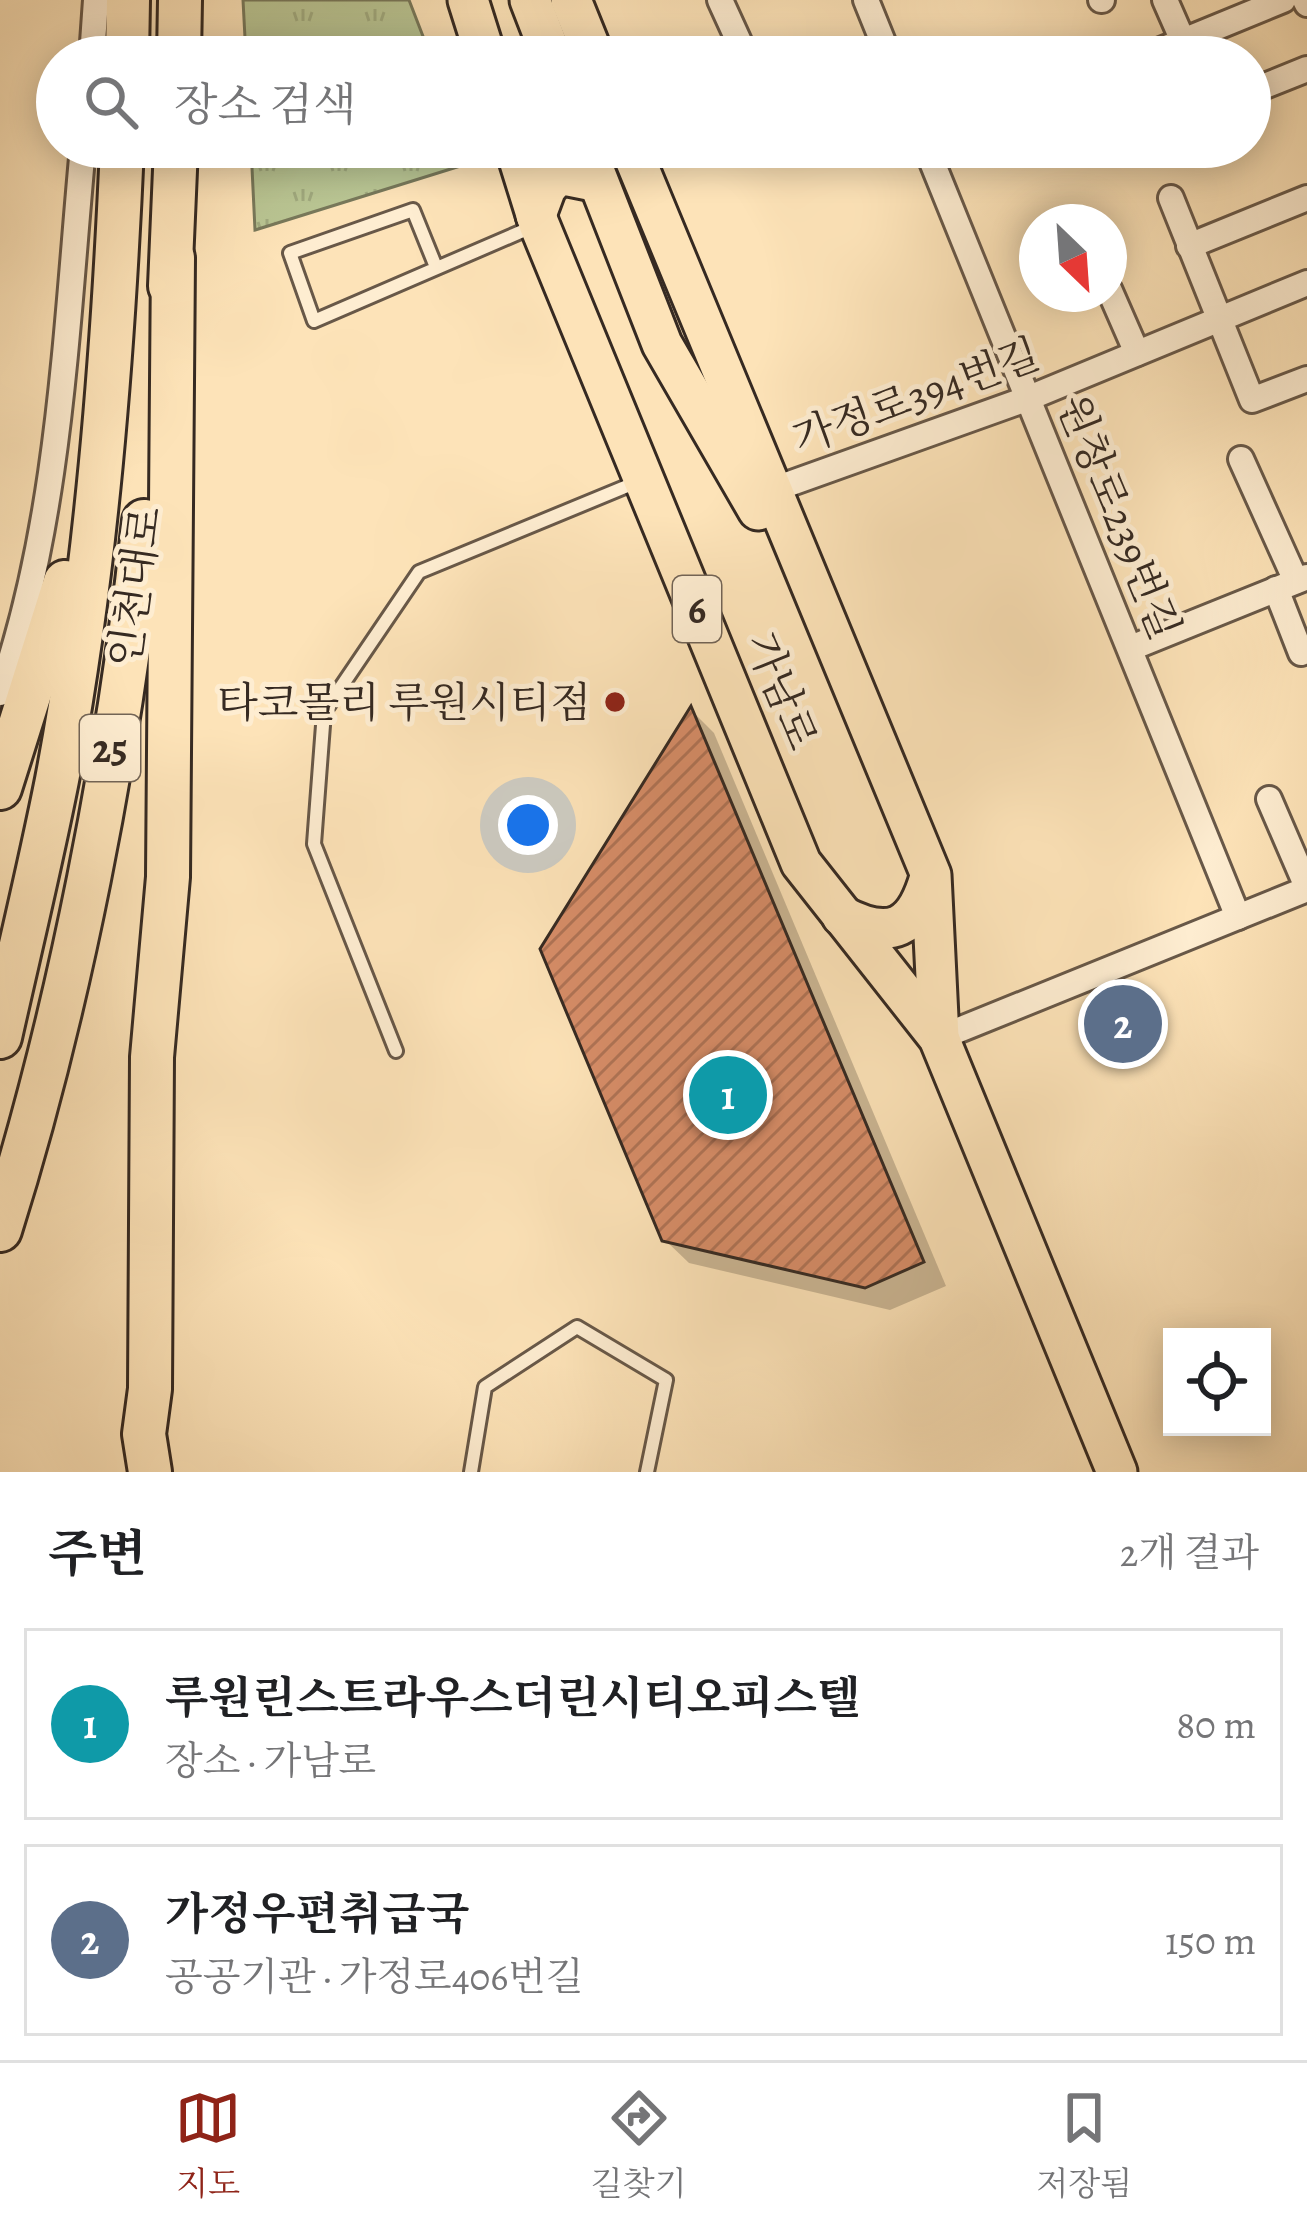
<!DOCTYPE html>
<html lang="ko">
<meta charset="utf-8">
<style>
:root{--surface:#fff;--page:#f6f6f6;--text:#202124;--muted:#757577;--line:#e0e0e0;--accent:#8f2418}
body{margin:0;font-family:Alegreya,"Noto Serif KR",serif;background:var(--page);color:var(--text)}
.controls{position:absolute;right:36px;bottom:36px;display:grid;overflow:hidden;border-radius:0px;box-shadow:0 6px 30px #0003}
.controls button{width:108px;height:108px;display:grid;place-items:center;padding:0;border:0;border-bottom:3px solid var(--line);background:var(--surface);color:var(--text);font:60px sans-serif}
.compass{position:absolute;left:1019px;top:204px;width:108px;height:108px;border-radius:50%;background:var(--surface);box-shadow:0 6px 30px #0003;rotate:155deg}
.you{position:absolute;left:528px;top:825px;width:42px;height:42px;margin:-30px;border:9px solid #fff;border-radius:50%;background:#1a73e8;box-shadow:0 0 0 18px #1a73e833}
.badge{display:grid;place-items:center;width:78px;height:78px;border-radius:50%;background:var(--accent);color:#fff;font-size:39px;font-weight:700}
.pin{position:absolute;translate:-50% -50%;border:6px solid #fff;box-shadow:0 3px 12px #0006}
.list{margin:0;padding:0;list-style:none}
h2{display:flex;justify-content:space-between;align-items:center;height:156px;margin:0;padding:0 48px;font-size:51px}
h2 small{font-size:39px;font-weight:400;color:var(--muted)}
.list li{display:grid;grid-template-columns:78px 1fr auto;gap:36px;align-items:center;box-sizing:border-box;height:192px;margin:0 24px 24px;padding:0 24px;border:3px solid var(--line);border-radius:0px}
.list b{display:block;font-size:45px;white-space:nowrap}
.list p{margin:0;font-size:39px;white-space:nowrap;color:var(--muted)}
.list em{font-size:39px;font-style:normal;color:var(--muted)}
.icon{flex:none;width:66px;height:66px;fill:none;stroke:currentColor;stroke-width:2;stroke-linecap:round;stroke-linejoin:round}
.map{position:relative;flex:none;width:1307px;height:1472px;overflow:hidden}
.search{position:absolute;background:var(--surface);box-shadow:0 6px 30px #0003;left:36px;right:36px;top:36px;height:132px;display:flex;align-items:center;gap:30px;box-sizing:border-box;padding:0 42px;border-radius:66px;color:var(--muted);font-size:45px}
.sheet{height:588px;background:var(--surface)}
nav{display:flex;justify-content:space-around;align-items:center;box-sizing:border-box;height:168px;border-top:3px solid var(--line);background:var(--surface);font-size:33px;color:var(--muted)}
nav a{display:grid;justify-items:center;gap:6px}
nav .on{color:var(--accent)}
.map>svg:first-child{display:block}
.park{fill:url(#park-tufts);stroke:#78785a;stroke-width:3}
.shadow{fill:#0003}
.building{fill:url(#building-hatch);stroke:#362a22;stroke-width:3}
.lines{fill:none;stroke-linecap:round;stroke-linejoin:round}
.service-casing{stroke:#685848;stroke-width:18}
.minor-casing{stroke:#685848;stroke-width:30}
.primary-casing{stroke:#362a22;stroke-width:45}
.trunk-casing{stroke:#362a22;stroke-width:48}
.service{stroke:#feedd1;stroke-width:12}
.minor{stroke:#feedd1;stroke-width:24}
.primary{stroke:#fde3b8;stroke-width:39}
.trunk{stroke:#fde3b8;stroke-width:42}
.poi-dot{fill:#8f2418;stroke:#feedd1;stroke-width:4.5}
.labels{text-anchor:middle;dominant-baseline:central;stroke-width:10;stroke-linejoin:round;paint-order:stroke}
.shield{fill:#feedd1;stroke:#726456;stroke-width:3}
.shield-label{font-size:39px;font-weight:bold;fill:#362a22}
.street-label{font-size:42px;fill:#362a22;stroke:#feedd1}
.poi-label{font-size:42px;fill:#362a22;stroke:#feedd1;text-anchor:end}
</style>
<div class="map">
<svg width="1307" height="1472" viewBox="0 0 1307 1472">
<defs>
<pattern id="park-tufts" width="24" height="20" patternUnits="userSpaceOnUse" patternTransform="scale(3)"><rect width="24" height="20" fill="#b9c593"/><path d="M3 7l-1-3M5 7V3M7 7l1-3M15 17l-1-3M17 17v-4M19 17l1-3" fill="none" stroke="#a0a97e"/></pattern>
<pattern id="building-hatch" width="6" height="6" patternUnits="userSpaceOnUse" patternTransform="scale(3)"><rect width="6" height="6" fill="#d78d68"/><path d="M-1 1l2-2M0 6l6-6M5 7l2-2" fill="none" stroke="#af7355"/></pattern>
</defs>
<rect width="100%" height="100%" fill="#fde3b8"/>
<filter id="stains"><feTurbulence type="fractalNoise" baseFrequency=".00167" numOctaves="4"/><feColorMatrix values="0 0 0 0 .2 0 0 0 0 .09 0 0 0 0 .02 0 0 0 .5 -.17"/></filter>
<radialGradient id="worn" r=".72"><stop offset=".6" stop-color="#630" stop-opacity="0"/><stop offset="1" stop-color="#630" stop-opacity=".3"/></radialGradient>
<g class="park">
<polygon points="243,0 409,0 431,57 246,57"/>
<polygon points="251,147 464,147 470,163 255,230"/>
</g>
<polygon class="shadow" points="692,711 714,733 946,1286 890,1310 689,1263 664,1239"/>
<polygon class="building" points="691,706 924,1262 865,1288 662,1241 540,949"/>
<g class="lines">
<defs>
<g id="service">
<polyline points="436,267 413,210 290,253 314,321 532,227"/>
<polyline points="396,1051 314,844 324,712 419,572 637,482"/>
<polyline points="471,1472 485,1387 577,1327 666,1380 647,1472"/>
</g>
<g id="minor">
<polyline points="720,0 746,57"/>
<polyline points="866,0 889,57"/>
<polyline points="1101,0 1102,0"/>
<polyline points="1165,0 1183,41"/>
<polyline points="1305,0 1307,4"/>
<polyline points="92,57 96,0"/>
<polyline points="1144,57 1283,0"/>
<polyline points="1250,92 1307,69"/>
<polyline points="926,147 1238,917"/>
<polyline points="1171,198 1252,400 1307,379"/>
<polyline points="1189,246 1307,198"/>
<polyline points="1109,289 1137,353"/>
<polyline points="1241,459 1296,581"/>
<polyline points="772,490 1029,398 1307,283"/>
<polyline points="1276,589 1301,653"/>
<polyline points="1131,648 1307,577"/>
<path d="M 0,693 C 60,520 66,328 83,147"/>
<polyline points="1269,799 1307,887"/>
<polyline points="939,1038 1307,889"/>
</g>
<g id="primary">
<polyline points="468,0 486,57"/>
<polyline points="530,0 552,57"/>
<polyline points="571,0 594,57"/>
<polyline points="515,147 539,224 801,863 939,1038 1117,1472"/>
<polyline points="585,147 662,344 758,510"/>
<polyline points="630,147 931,875 939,1038"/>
<polyline points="536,215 546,188 558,174 598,182"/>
<path d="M 842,916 C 891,941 915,929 930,877"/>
</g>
<g id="trunk">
<polyline points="127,57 128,0"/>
<polyline points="179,57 180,0"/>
<polyline points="170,286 176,147"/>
<polyline points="0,788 65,582"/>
<path d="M 0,1037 C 19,952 40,866 57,780 C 96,576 113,354 122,147"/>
<path d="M 0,1230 C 69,1012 120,749 144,521"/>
<polyline points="150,1472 144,1434 150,1389 152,1057 168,877 173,258"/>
</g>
</defs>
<use href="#service" class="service-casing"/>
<use href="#minor" class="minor-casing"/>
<use href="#primary" class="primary-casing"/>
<use href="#trunk" class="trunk-casing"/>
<use href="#service" class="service"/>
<use href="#minor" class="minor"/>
<use href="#primary" class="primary"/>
<use href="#trunk" class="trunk"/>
</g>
<circle class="poi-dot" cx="615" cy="702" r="12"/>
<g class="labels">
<g class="shield">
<rect x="673" y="576" width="48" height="66" rx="9"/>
<rect x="80" y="715" width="60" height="66" rx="9"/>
</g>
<g class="shield-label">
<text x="697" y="609">6</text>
<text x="110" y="748">25</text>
</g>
<g class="street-label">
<text transform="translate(916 396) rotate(-20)">가정로394번길</text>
<text transform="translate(1119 517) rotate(68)">원창로239번길</text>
<text transform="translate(135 587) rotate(-82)">인천대로</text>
<text transform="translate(782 691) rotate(68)">가남로</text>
</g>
<g class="poi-label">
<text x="591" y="702">타코몰리 루원시티점</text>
</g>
</g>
<rect width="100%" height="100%" filter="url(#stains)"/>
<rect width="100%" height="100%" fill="url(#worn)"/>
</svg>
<div class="controls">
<button><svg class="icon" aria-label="locate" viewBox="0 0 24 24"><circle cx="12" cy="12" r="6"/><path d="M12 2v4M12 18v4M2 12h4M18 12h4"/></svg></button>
</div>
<svg class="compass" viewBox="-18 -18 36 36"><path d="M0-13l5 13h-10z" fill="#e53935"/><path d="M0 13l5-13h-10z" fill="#757577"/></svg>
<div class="you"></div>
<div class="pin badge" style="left:728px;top:1095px;background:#0f9aa8">1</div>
<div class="pin badge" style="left:1123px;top:1024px;background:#5c6f8a">2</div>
<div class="search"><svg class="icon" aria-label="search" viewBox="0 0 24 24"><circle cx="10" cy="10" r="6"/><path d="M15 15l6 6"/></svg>장소 검색</div>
</div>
<section class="sheet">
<h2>주변<small>2개 결과</small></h2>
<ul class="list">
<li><span class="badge" style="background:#0f9aa8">1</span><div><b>루원린스트라우스더린시티오피스텔</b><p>장소 · 가남로</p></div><em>80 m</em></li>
<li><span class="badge" style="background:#5c6f8a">2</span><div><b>가정우편취급국</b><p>공공기관 · 가정로406번길</p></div><em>150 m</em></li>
</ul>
</section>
<nav>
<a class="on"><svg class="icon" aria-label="map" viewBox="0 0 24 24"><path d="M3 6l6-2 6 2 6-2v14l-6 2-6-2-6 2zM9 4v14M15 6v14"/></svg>지도</a>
<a><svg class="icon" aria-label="directions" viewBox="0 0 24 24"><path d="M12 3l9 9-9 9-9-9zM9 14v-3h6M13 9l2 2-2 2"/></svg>길찾기</a>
<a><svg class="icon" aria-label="saved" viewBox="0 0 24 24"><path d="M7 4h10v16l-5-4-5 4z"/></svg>저장됨</a>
</nav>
